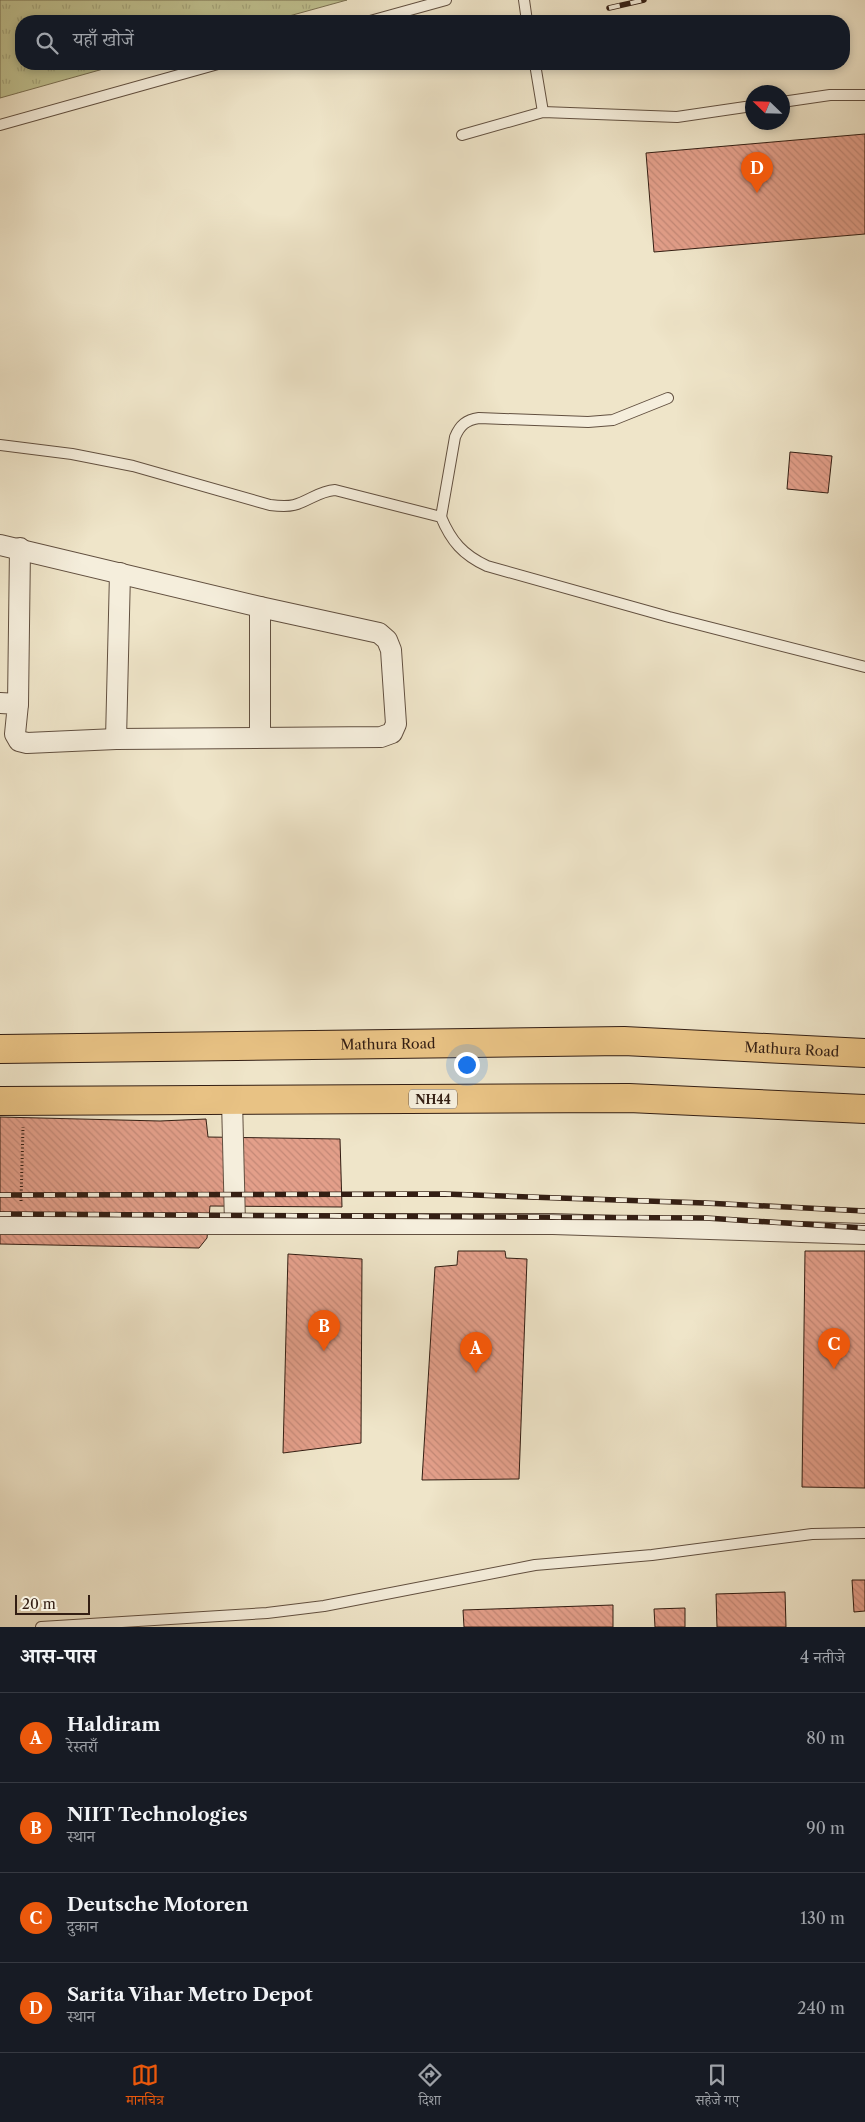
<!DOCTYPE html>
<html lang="hi">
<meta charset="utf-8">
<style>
:root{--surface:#171b24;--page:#20242c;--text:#f1f3f6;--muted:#9ea1a6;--line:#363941;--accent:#ea580c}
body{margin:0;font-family:"Libre Caslon Text","Noto Serif Devanagari",serif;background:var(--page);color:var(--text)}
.compass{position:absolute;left:745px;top:85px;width:45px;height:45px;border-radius:50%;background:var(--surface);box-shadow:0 2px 8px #0003;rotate:293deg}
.scale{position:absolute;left:15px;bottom:12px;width:75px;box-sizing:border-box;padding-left:5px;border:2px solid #331e13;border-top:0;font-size:14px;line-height:18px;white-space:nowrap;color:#331e13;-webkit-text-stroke:4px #f5eedc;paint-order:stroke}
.you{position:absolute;left:466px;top:1064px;width:18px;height:18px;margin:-12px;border:4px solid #fff;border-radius:50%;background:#1a73e8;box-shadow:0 0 0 8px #1a73e833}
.badge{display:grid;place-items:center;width:32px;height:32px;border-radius:50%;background:var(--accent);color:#fff;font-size:16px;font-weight:700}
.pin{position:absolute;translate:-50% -41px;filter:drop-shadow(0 1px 2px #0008)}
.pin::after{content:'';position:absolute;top:26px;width:18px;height:15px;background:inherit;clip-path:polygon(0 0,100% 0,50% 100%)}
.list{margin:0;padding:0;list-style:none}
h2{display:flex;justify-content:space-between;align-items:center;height:65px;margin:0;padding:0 20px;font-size:21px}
h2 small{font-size:16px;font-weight:400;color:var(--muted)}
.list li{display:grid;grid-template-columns:32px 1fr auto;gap:15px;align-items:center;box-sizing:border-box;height:90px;padding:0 20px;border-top:1px solid var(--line)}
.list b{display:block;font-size:19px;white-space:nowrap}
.list p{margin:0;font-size:16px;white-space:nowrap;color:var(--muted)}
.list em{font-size:16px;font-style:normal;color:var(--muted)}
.icon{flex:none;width:28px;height:28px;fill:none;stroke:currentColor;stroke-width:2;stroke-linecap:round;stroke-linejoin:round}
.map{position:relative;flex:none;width:865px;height:1627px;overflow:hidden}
.search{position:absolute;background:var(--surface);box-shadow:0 2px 8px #0003;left:15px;right:15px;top:15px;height:55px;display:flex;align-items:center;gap:12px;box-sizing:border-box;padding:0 18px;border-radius:20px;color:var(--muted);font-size:19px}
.sheet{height:425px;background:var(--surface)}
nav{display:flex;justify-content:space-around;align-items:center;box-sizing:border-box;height:70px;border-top:1px solid var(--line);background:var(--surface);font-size:14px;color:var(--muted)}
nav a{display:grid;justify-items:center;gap:2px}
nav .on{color:var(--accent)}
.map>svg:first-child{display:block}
.grass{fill:url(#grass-tufts);stroke:#7a7052}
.building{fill:url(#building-back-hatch);stroke:#331e13}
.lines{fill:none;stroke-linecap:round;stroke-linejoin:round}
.lane-casing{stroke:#625040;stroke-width:12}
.street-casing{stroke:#625040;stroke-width:22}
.highway-casing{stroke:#331e13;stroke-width:30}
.path{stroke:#331e13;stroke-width:3;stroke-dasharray:1 2.5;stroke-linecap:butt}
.lane{stroke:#f5eedc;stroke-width:10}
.street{stroke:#f5eedc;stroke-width:20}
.highway{stroke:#e8c284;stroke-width:28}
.rail-casing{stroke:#331e13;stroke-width:5.5}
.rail{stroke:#f5eedc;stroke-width:4;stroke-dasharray:11;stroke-linecap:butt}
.labels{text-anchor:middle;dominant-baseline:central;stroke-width:4;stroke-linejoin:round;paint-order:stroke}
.shield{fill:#f5eedc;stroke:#6d5c4f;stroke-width:1}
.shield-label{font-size:12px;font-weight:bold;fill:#331e13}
.street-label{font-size:14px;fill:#331e13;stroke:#f5eedc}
</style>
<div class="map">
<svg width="865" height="1627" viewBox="0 0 865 1627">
<defs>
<pattern id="grass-tufts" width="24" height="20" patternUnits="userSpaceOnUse" patternTransform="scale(1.25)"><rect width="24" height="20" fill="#c0c291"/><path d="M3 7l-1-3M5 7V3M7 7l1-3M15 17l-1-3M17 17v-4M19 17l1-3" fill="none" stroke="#a5a67c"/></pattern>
<pattern id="building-back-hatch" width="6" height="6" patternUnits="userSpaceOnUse" patternTransform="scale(1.25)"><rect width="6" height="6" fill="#e39f8a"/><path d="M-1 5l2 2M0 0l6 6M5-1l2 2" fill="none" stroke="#c38876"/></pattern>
</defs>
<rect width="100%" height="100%" fill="#efe5c9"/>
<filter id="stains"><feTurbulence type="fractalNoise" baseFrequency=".004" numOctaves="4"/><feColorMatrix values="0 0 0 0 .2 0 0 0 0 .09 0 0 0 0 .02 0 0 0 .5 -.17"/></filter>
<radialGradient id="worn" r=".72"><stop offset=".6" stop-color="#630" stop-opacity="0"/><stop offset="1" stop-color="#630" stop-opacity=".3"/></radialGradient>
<polygon class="grass" points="0,0 347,0 271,21 21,21 21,64 121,64 0,98"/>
<g class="building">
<polygon points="865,134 865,234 654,252 646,153"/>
<polygon points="790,452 832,456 828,493 787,489"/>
<polygon points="0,1117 160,1121 206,1119 208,1137 340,1139 342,1207 210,1206 207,1238 199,1248 0,1244"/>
<polygon points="458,1251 505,1251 506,1258 527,1259 519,1479 422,1480 435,1267 457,1265"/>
<polygon points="805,1251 865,1251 865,1488 802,1487"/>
<polygon points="288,1254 362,1259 361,1443 283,1453"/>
<polygon points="852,1580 865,1580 865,1611 854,1612"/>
<polygon points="785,1592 786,1627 717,1627 716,1594"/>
<polygon points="613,1605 613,1627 464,1627 463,1610"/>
<polygon points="685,1608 685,1627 655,1627 654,1609"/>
</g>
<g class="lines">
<defs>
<g id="lane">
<polyline points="524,0 527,21"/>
<polyline points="370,21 446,0"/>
<polyline points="535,64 543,112"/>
<polyline points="782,102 830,95 865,95"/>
<polyline points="0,125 218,64"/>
<polyline points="462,135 543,112 677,117 752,106"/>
<path d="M 0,445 L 72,454 L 133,466 L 270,505 C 278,506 286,507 294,505 C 309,501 319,491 335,490 L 441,517 C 451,541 463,555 487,566 L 669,617 L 865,667"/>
<path d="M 441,517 L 455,437 C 460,425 466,420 479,418 L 588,422 L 613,420 L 668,398"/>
<polyline points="41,1627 267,1613 324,1606 535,1565 652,1555 812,1534 865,1533"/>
</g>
<g id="street">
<polyline points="0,545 260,607 379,633 387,640 391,650 396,724 392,733 381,737 116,739 27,743 19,741 15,734 18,704 0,703"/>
<polyline points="260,607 260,737"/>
<polyline points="18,704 20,548"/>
<polyline points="116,739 120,573"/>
<polyline points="232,1100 235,1224"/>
<polyline points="0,1224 553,1224 865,1234"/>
</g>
<g id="highway">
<path id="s1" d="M 0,1049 L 624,1041 L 865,1053"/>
<polyline points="0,1101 629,1098 865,1109"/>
</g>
</defs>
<use href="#lane" class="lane-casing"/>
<use href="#street" class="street-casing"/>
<use href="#highway" class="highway-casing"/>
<polyline class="path" points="21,1201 23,1127"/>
<use href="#lane" class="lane"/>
<use href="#street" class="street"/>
<use href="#highway" class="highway"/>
<defs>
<g id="rail">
<polyline points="609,8 644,0"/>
<polyline points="0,1195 445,1194 705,1203 865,1211"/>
<polyline points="0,1214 706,1218 865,1228"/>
</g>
</defs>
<use href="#rail" class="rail-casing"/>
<use href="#rail" class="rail"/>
</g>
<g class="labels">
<rect class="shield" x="409" y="1089.5" width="48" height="19" rx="4"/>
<g class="shield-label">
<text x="433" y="1099">NH44</text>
</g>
<g class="street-label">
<text stroke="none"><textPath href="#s1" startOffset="388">Mathura Road</textPath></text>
<text stroke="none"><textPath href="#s1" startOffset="792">Mathura Road</textPath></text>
</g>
</g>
<rect width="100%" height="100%" filter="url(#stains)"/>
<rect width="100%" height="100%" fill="url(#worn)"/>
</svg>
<svg class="compass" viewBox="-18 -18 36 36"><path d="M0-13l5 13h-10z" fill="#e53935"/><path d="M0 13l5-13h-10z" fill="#9ea1a6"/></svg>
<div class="scale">20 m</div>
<div class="you"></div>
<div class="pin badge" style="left:476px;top:1373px">A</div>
<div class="pin badge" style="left:324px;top:1351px">B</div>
<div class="pin badge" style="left:834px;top:1369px">C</div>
<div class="pin badge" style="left:757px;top:193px">D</div>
<div class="search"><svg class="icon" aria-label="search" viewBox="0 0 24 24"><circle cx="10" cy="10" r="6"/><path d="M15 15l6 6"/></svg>यहाँ खोजें</div>
</div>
<section class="sheet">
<h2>आस-पास<small>4 नतीजे</small></h2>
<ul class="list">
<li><span class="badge">A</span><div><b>Haldiram</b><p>रेस्तराँ</p></div><em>80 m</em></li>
<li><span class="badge">B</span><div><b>NIIT Technologies</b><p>स्थान</p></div><em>90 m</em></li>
<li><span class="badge">C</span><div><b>Deutsche Motoren</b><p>दुकान</p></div><em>130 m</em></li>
<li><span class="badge">D</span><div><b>Sarita Vihar Metro Depot</b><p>स्थान</p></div><em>240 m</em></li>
</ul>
</section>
<nav>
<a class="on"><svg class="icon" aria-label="map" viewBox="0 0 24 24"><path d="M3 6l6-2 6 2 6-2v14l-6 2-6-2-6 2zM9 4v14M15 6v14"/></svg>मानचित्र</a>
<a><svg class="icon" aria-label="directions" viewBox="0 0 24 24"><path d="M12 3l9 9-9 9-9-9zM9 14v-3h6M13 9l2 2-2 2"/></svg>दिशा</a>
<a><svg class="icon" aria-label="saved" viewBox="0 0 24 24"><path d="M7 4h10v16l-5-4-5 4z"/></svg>सहेजे गए</a>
</nav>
